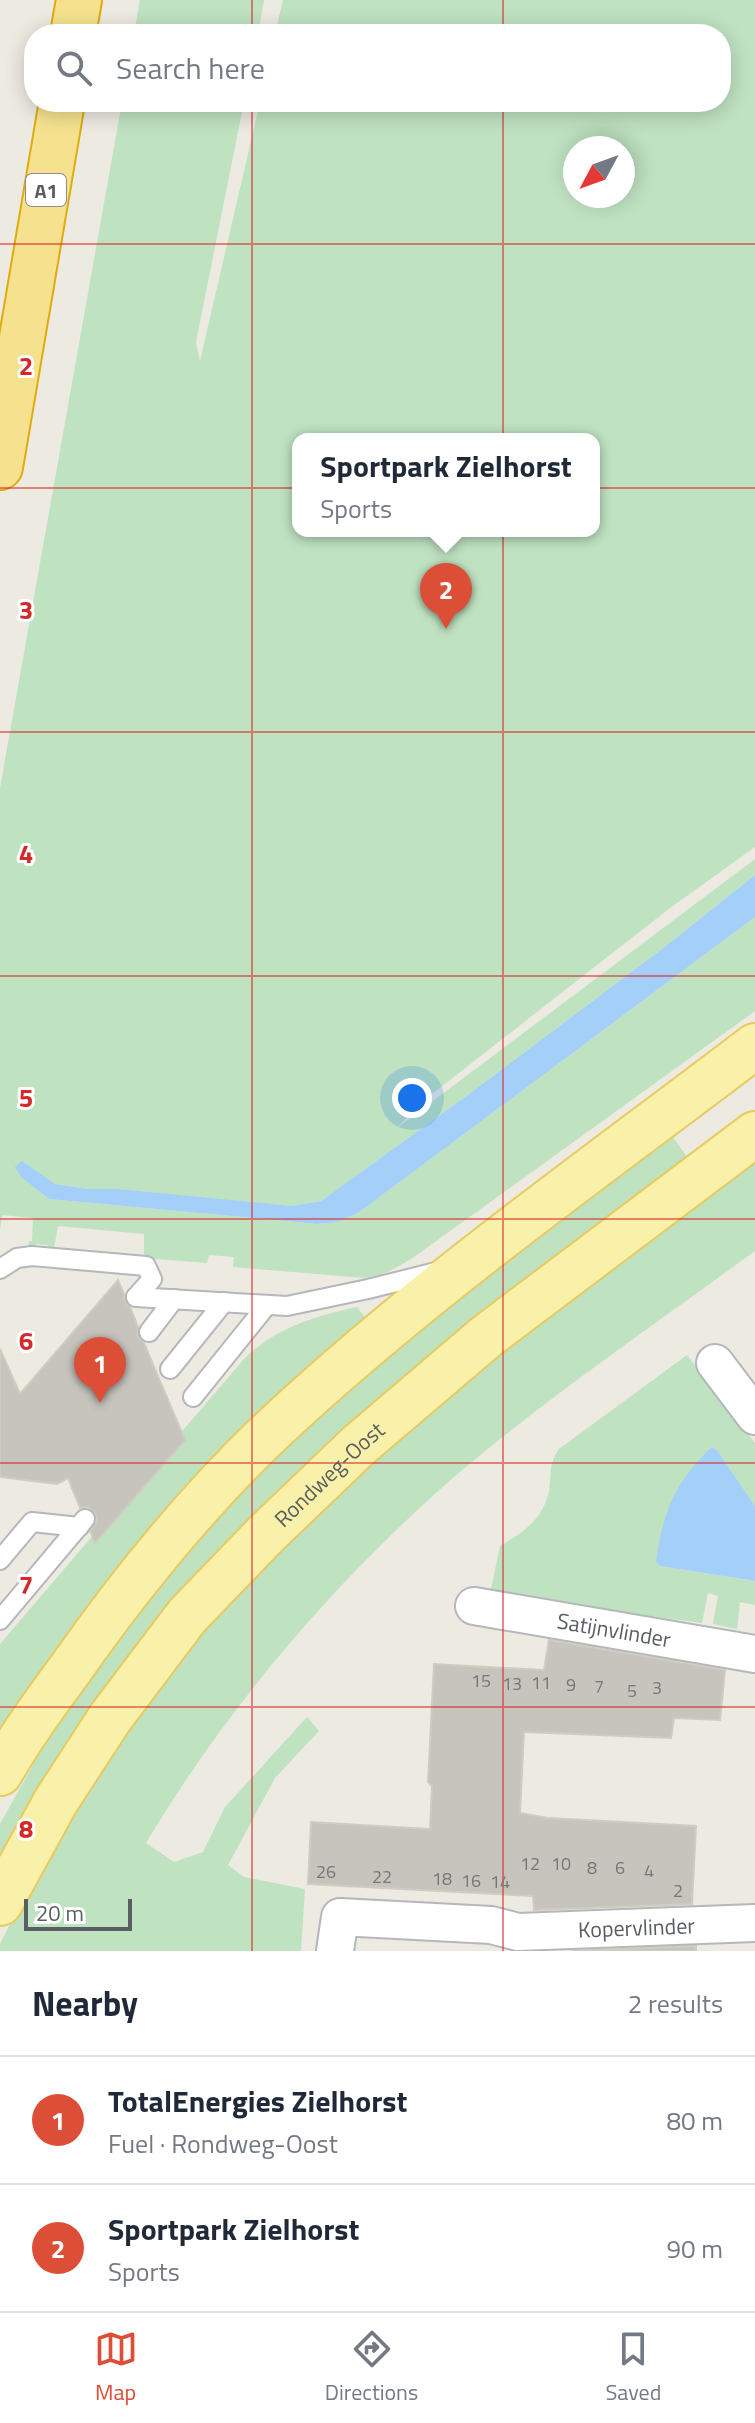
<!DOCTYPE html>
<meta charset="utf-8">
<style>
:root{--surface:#fff;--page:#f6f6f7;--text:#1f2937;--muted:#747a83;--line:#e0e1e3;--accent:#dd4e36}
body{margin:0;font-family:"Titillium Web",sans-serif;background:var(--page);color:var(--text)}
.compass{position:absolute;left:563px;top:136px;width:72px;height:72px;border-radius:50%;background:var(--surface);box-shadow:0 4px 20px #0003;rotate:229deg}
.scale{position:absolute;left:24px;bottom:20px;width:108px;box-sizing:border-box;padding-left:8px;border:4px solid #5a5d61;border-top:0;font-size:22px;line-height:28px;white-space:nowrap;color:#5a5d61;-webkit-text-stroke:6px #fff;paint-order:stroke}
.you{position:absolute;left:412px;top:1098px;width:28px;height:28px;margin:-20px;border:6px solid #fff;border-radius:50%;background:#1a73e8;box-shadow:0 0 0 12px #1a73e833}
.badge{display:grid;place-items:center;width:52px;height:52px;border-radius:50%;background:var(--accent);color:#fff;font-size:26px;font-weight:700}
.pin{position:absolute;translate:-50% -66px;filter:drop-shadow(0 2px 4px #0008)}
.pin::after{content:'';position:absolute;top:42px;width:28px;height:24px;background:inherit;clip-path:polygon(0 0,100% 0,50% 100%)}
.popup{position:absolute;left:292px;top:433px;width:308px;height:104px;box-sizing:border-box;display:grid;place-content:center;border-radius:16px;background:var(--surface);filter:drop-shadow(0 2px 6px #0005);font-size:26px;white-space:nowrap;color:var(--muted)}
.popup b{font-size:30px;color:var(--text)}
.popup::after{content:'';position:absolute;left:50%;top:100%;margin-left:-16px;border:16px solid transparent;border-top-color:var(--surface)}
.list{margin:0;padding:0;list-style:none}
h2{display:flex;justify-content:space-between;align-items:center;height:104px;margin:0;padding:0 32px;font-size:34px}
h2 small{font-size:26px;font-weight:400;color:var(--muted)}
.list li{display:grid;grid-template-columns:52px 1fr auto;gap:24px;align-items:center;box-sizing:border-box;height:128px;padding:0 32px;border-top:2px solid var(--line)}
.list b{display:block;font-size:30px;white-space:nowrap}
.list p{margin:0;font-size:26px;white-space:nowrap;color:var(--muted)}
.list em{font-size:26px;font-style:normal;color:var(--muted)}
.icon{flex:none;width:44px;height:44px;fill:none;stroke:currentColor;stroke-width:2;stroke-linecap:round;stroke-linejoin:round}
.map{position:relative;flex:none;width:755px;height:1951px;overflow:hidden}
.search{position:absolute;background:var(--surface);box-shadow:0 4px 20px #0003;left:24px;right:24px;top:24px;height:88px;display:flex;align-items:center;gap:20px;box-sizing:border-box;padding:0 28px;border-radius:32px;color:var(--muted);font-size:30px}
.sheet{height:360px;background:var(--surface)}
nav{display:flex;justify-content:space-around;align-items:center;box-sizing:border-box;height:112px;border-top:2px solid var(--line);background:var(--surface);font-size:22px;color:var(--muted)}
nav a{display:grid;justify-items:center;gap:4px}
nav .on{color:var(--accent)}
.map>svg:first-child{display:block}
.green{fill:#bfe2c1;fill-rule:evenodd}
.water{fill:#a4cff9}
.building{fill:#c7c4be;stroke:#d0ccc0;stroke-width:2}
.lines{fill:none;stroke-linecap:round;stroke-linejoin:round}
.service-casing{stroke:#b4b7bb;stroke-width:22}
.minor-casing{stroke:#b4b7bb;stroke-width:40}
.primary-casing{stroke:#e8ca5f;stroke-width:48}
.motorway-casing{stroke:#dfab0e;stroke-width:48}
.service{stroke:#fff;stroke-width:18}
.minor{stroke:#fff;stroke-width:36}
.primary{stroke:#f9f1a9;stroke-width:44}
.motorway{stroke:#f6e28e;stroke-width:44}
.grid{fill:none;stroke:#d62828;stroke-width:2;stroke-opacity:0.55}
.labels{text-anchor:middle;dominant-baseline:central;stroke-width:6;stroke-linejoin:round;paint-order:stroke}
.number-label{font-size:18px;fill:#757778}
.shield{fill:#fff;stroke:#8c8e90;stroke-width:2}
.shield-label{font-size:20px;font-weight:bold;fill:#5a5d61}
.street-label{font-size:22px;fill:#5a5d61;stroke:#fff}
.grid-label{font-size:26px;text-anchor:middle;font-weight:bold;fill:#d62828;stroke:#fff;stroke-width:6;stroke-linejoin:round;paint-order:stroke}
</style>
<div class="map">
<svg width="755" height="1951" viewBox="0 0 755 1951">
<rect width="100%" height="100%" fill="#eceae1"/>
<g class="green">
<polygon points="140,0 264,0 258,34 134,34"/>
<path d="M 283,0 L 755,0 L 755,847 L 670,908 L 418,1105 L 397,1128 L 755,859 L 755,875 L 662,949 L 465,1097 L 321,1201 L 292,1206 L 259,1204 L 119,1189 L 88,1189 L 55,1184 L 40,1175 L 22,1178 L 49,1199 L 317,1224 L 338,1222 L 358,1213 L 755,917 L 755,1011 L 421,1252 C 402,1265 387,1275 364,1278 L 233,1267 L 234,1257 L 209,1255 L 207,1263 L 144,1258 L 144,1234 L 58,1226 L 54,1248 L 48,1249 L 48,1245 L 36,1244 L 35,1247 L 28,1247 L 29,1241 L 32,1241 L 33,1218 L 2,1215 L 0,1231 L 0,788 L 122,102 L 244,102 L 196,342 L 200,361 L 260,102 L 721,102 L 721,34 L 275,34 ZM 575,148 L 623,148 L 623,196 L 575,196 ZM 298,439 L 594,439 L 594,531 L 298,531 Z"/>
<polygon points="671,1134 689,1160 539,1272 362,1413 314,1457 202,1570 98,1697 0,1853 0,1824 43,1747 125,1628 212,1519 375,1365"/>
<path d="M 755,1162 L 755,1251 C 655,1324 548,1397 454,1477 C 334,1582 228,1706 146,1843 L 174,1862 L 203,1852 L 225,1807 L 307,1717 L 319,1731 L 275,1778 L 228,1865 L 244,1877 L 305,1889 L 301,1951 L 0,1951 L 0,1944 L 16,1912 L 57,1838 L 107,1761 L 160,1687 L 217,1615 L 343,1483 L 483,1365 L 557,1312 Z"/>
<path d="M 357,1307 L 368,1321 L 0,1743 L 0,1644 L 244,1359 C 275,1328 315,1316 357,1307 Z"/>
<path d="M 687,1355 L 755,1443 L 755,1506 L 717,1450 L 711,1447 L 656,1562 L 660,1566 L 755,1581 L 755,1605 L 740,1602 L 737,1629 L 713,1624 L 718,1596 L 708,1593 L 702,1623 L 490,1594 L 500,1546 C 523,1533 544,1518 549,1491 C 552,1473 548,1465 559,1449 Z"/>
</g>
<g class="water">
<polygon points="755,875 755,917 358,1213 338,1222 317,1224 49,1199 22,1178 15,1167 22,1161 55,1184 88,1189 119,1189 292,1206 321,1201 465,1097 662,949"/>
<path d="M 712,1447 L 717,1450 L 755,1506 L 755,1581 L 660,1566 L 656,1562 C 663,1512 674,1483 712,1447 Z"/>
</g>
<g class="building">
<polygon points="118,1280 124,1294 125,1302 130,1307 138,1327 138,1337 144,1343 185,1440 95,1543 90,1531 97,1522 96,1514 88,1507 80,1508 68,1478 57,1484 0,1477 0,1349 20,1394"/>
<polygon points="549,1640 725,1670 720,1720 674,1718 671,1738 524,1732 520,1813 548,1818 696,1826 692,1904 534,1910 533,1896 308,1884 311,1822 430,1829 432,1786 428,1782 434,1664 544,1670"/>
<polygon points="696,1946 696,1951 571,1951"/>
</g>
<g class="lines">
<defs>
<g id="service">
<polyline points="0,1269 17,1258 32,1256 146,1266 152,1279 136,1297"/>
<polyline points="136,1297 287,1306 368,1289 440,1271"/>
<polyline points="149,1332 174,1299"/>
<polyline points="170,1369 224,1302"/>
<polyline points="193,1397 267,1305"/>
<polyline points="0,1560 32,1522 79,1527"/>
<polyline points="0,1620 85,1519"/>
</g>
<g id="minor">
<polyline points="715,1363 755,1416"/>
<path id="s1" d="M 474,1606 L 755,1654"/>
<path id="s2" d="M 335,1951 L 340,1917 L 491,1925 L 518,1932 L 755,1923"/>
</g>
<g id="primary">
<path d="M 0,1773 C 21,1736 46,1702 71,1668 C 128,1587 197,1502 269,1433 C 420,1291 591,1171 755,1046"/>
<path id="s3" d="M 0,1903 L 56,1801 L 110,1718 L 187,1616 L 265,1535 L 359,1445 L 487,1336 L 755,1134"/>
</g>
<g id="motorway">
<polyline points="73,34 79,0"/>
<polyline points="0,467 62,102"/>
</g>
</defs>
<use href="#service" class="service-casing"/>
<use href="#minor" class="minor-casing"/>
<use href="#primary" class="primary-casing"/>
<use href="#motorway" class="motorway-casing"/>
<use href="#service" class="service"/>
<use href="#minor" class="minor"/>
<use href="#primary" class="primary"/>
<use href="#motorway" class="motorway"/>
</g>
<path class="grid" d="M 252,0 L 252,34M 503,0 L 503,34M 252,102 L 252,1951M 503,102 L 503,1951M 0,244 L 755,244M 0,488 L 755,488M 0,732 L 755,732M 0,976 L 755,976M 0,1219 L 755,1219M 0,1463 L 755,1463M 0,1707 L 755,1707"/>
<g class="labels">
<g class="number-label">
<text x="481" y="1680">15</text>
<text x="541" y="1682">11</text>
<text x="512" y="1683">13</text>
<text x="571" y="1684">9</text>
<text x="599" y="1686">7</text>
<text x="657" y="1687">3</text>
<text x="632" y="1690">5</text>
<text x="530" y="1863">12</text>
<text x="561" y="1863">10</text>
<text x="592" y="1867">8</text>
<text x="620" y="1867">6</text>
<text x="649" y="1870">4</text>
<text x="326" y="1871">26</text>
<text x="382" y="1876">22</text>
<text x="442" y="1878">18</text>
<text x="471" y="1880">16</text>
<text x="500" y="1881">14</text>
<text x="678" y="1890">2</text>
</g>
<rect class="shield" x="26" y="174" width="40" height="32" rx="6"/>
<g class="shield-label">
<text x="46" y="190">A1</text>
</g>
<g class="street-label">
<text stroke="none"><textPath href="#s3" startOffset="544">Rondweg-Oost</textPath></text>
<text stroke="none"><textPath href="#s1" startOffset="142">Satijnvlinder</textPath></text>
<text stroke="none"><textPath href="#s2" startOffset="332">Kopervlinder</textPath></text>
</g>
</g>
<g class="grid-label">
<text x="26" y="375">2</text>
<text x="26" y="619">3</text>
<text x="26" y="863">4</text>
<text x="26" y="1107">5</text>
<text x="26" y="1350">6</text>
<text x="26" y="1594">7</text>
<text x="26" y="1838">8</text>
</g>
</svg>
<svg class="compass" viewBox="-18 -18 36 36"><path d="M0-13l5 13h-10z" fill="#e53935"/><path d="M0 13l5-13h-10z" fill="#747a83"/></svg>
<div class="scale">20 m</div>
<div class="you"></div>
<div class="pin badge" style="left:100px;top:1403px">1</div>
<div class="pin badge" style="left:446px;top:629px">2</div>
<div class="popup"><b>Sportpark Zielhorst</b>Sports</div>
<div class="search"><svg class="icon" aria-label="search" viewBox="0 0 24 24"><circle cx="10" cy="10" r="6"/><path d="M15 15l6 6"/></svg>Search here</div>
</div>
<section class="sheet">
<h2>Nearby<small>2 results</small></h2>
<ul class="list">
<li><span class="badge">1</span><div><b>TotalEnergies Zielhorst</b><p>Fuel · Rondweg-Oost</p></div><em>80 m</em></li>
<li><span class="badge">2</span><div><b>Sportpark Zielhorst</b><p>Sports</p></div><em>90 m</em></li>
</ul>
</section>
<nav>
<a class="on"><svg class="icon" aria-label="map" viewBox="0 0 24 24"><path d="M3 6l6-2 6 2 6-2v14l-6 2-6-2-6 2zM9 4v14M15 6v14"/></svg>Map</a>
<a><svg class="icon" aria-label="directions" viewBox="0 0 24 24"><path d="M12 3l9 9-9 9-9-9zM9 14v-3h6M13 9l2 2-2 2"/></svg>Directions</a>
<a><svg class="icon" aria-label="saved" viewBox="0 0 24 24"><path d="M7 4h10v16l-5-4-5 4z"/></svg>Saved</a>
</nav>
